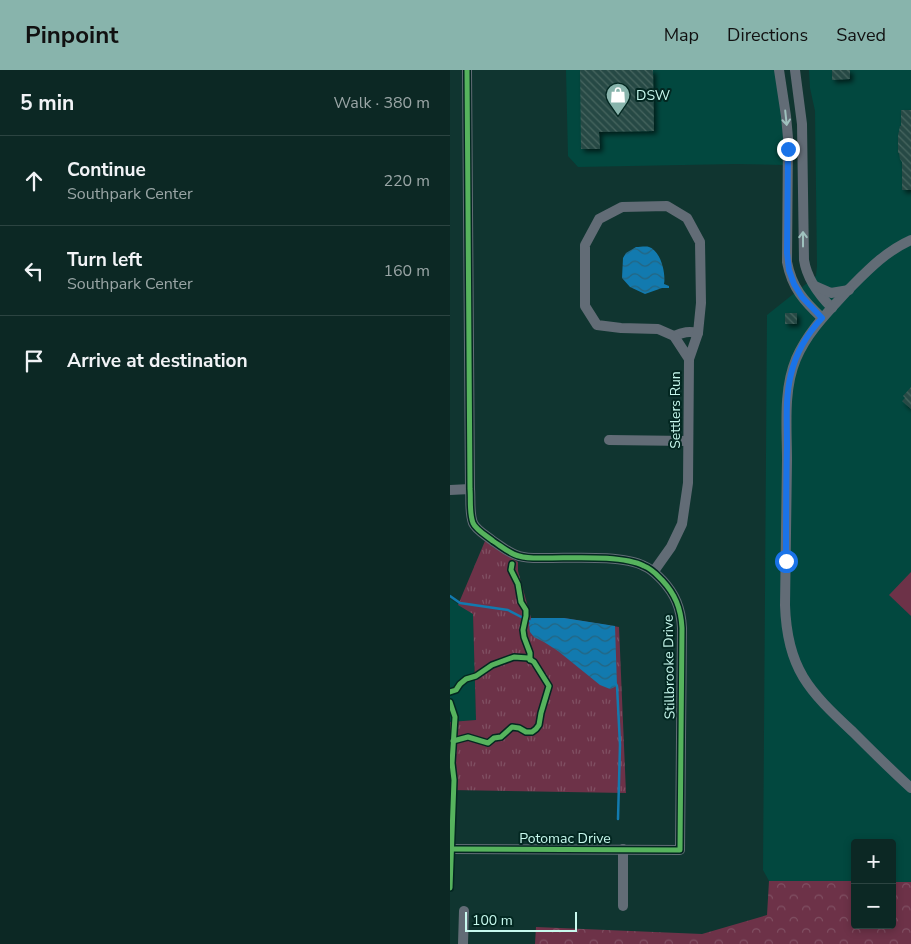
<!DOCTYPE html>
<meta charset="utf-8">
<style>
:root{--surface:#0c2824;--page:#15302c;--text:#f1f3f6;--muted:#9aa6a6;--line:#2c4441;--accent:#88b4ac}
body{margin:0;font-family:"Nunito Sans",sans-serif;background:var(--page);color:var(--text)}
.controls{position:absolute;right:15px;bottom:15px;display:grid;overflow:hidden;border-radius:5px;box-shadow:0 2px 8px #0003}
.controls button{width:45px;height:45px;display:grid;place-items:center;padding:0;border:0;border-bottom:1px solid var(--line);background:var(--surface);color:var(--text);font:25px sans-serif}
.scale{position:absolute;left:15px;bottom:12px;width:112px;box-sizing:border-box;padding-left:5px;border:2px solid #c8f9ee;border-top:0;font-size:14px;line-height:18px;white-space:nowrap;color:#c8f9ee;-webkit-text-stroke:4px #032721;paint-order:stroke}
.stop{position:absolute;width:15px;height:15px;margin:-11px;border:4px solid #1a73e8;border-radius:50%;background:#fff}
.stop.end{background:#1a73e8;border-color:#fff;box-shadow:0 1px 5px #0008}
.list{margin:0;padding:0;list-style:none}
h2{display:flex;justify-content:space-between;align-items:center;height:65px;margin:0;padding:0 20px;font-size:21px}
h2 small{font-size:16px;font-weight:400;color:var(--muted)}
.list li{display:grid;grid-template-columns:32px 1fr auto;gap:15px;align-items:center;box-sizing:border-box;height:90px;padding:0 20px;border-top:1px solid var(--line)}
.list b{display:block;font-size:19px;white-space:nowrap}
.list p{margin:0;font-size:16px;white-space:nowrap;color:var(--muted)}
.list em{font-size:16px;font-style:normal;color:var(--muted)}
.icon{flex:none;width:28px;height:28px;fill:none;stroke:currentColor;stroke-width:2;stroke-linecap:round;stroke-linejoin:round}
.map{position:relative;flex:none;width:461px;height:874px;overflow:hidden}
header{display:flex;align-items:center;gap:30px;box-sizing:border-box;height:70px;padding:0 25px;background:var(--accent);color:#111}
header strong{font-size:24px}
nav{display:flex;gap:28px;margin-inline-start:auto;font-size:18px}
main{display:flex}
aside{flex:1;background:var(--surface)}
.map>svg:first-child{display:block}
.built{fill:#02483f}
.grass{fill:#6d3248}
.forest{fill:url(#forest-crowns)}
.park{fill:url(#park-tufts)}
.water{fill:url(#water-waves)}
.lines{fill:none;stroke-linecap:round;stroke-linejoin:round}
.stream{stroke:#127aaf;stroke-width:2.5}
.building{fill:url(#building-back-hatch);filter:url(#shadow)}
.minor{stroke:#626c76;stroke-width:10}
.cycleway-casing{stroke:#032721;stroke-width:8}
.cycleway{stroke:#56b35d;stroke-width:5}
.oneway{stroke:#9fc1be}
.route{stroke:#1a73e8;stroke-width:6}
.labels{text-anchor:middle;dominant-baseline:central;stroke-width:4;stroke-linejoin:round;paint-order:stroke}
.poi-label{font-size:14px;fill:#c8f9ee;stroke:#032721;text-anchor:start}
.street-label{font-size:14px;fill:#c8f9ee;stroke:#032721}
</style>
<header>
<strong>Pinpoint</strong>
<nav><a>Map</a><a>Directions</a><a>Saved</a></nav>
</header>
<main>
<aside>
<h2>5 min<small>Walk · 380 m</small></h2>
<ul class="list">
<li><svg class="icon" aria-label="ahead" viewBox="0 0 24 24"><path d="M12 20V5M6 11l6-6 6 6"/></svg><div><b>Continue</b><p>Southpark Center</p></div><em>220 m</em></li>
<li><svg class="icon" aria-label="left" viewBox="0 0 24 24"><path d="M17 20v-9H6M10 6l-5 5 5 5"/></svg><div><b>Turn left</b><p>Southpark Center</p></div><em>160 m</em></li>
<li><svg class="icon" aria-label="arrive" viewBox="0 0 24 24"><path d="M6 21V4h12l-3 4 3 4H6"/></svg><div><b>Arrive at destination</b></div></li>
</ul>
</aside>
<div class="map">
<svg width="461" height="874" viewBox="0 0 461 874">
<defs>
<pattern id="forest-crowns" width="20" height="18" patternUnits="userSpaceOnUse" patternTransform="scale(1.25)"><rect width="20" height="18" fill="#6d3248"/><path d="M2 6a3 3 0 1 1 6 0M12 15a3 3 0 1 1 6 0" fill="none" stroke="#805063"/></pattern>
<pattern id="park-tufts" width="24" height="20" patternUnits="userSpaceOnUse" patternTransform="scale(1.25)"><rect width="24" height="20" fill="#6d3248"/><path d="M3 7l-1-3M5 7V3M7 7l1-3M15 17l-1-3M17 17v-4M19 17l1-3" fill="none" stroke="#805063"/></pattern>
<pattern id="water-waves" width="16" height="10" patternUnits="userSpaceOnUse" patternTransform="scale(1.25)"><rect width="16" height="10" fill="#127aaf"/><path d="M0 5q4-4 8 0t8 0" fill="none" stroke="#256580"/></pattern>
<pattern id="building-back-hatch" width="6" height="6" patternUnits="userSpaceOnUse" patternTransform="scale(1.25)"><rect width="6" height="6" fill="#284a45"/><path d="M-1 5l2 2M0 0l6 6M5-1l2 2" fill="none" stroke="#466560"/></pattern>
<filter id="shadow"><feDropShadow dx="3" dy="3" stdDeviation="2.5" flood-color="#0009"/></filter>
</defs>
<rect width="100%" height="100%" fill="#103530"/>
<g class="built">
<polygon points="116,0 327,0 332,44 334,95 285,94 128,97 118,86"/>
<polygon points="359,0 461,0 461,813 442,813 442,773 405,773 405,812 319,811 313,800 317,245 366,206 367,196 365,41 360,18"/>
<polygon points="0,529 23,543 26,650 0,652"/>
</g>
<polygon class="grass" points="461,502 461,546 439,525"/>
<polygon class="forest" points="319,811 405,811 405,855 442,855 442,812 461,812 461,874 85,874 86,857 252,864 317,845"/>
<polygon class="park" points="35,471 54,484 68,492 68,501 81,548 114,548 169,557 176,723 0,720 0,652 26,650 23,544 8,535"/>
<g class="water">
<path d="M 186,177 C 190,177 196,176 199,177 C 211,181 216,204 214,214 L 219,216 L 219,218 L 212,218 L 195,224 L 180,217 L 172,208 L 173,188 L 176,183 Z"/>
<polygon points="81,548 114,548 165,556 167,616 160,619 150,615 108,581 94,572 84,567 80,562 79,555"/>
</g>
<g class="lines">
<g class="stream">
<polyline points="0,526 10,533 58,540 83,553"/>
<polyline points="166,614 167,616 170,675 168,749"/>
</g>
</g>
<g class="building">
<polygon points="130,0 203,0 204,61 149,62 150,79 131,79"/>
<polygon points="382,0 400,0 400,9 382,10"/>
<polygon points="451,40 461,40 461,120 452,120 452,92 450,89 449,83 448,83 448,66 450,56 451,56"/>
<rect x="335" y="243" width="12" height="11"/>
<polygon points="461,317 461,339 452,331 455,328 453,326"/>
</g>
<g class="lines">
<g class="minor">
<path d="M 329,0 L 336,46 L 338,68 L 337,192 C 342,218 354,231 372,248"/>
<path d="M 345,0 L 352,54 L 354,190 C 357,209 368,224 382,238"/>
<path d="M 461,170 C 436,181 418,200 399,219 C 379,241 358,261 346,289 C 333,320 337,357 337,390 C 336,439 336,487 335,535 C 337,599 359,621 403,662 C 422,681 441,700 461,718"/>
<polyline points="365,216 381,223 399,220"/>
<path d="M 224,266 C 233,262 239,261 248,263"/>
<polyline points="159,370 238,371"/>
<polyline points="0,420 20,419"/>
<polyline points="204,501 221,477 232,454 238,413 239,289 248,263 251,233 250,172 237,148 217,136 172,137 149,149 135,175 135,236 147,255 171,258 208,259 224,266 239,289"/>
<path d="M 0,779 L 230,780 L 232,558 C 231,538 225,524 212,510 C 206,504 202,499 194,496 C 173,485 124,488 100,488 C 89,488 79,489 69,486 C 60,484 51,476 43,471 C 37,466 26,460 23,453 C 19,442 21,430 20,419 L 17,0"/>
<polyline points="173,779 173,836"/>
<polyline points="13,874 14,841"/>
</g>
<defs>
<g id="cycleway">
<polyline points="62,494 61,500 68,514 71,532 76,540 76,546 73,560 74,567 80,583 80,590"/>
<polyline points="0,622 6,620 10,614 16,609 26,606 42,595 64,587 78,588 84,592 99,616 91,643 89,655 86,659 82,662 76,662 69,658 62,657 51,667 44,668 38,673 18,667 3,671"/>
<polyline points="0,632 5,647 2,693 4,710 0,818"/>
<path d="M 0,779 L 230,780 L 232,558 C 231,538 225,524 212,510 C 206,504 202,499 194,496 C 173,485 124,488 100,488 C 89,488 79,489 69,486 C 60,484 51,476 43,471 C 37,466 26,460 23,453 C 19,442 21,430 20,419 L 17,0"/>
</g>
</defs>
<use href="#cycleway" class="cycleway-casing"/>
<use href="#cycleway" class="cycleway"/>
</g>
<defs><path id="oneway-shaft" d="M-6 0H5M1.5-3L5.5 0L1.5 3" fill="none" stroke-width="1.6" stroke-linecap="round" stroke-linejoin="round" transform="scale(1.25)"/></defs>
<g class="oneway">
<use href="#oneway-shaft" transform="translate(336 48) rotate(84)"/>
<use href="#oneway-shaft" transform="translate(353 169) rotate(-90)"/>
</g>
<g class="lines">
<path class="route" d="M 336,491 C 336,453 336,415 337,376 C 337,352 335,328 341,304 C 346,283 358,263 372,248 L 352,227 L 344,214 L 339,200 L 337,183 L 338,79"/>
</g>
<defs>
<symbol id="shop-pin" viewBox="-11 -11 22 30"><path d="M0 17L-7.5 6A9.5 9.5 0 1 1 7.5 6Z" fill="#88b4ac" stroke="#032721"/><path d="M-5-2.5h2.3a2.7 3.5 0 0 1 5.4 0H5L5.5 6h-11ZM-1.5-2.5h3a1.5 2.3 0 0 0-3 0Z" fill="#fff"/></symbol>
</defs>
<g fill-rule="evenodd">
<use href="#shop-pin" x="154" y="11" width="28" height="38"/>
</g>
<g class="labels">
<g class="poi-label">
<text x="186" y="25">DSW</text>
</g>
<g class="street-label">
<text transform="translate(225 340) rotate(-90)">Settlers Run</text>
<text transform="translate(219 597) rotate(-91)">Stillbrooke Drive</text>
<text x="115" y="768">Potomac Drive</text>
</g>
</g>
</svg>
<div class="controls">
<button>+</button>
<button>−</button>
</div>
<div class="scale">100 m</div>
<div class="stop" style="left:336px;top:491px"></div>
<div class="stop end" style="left:338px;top:79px"></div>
</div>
</main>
